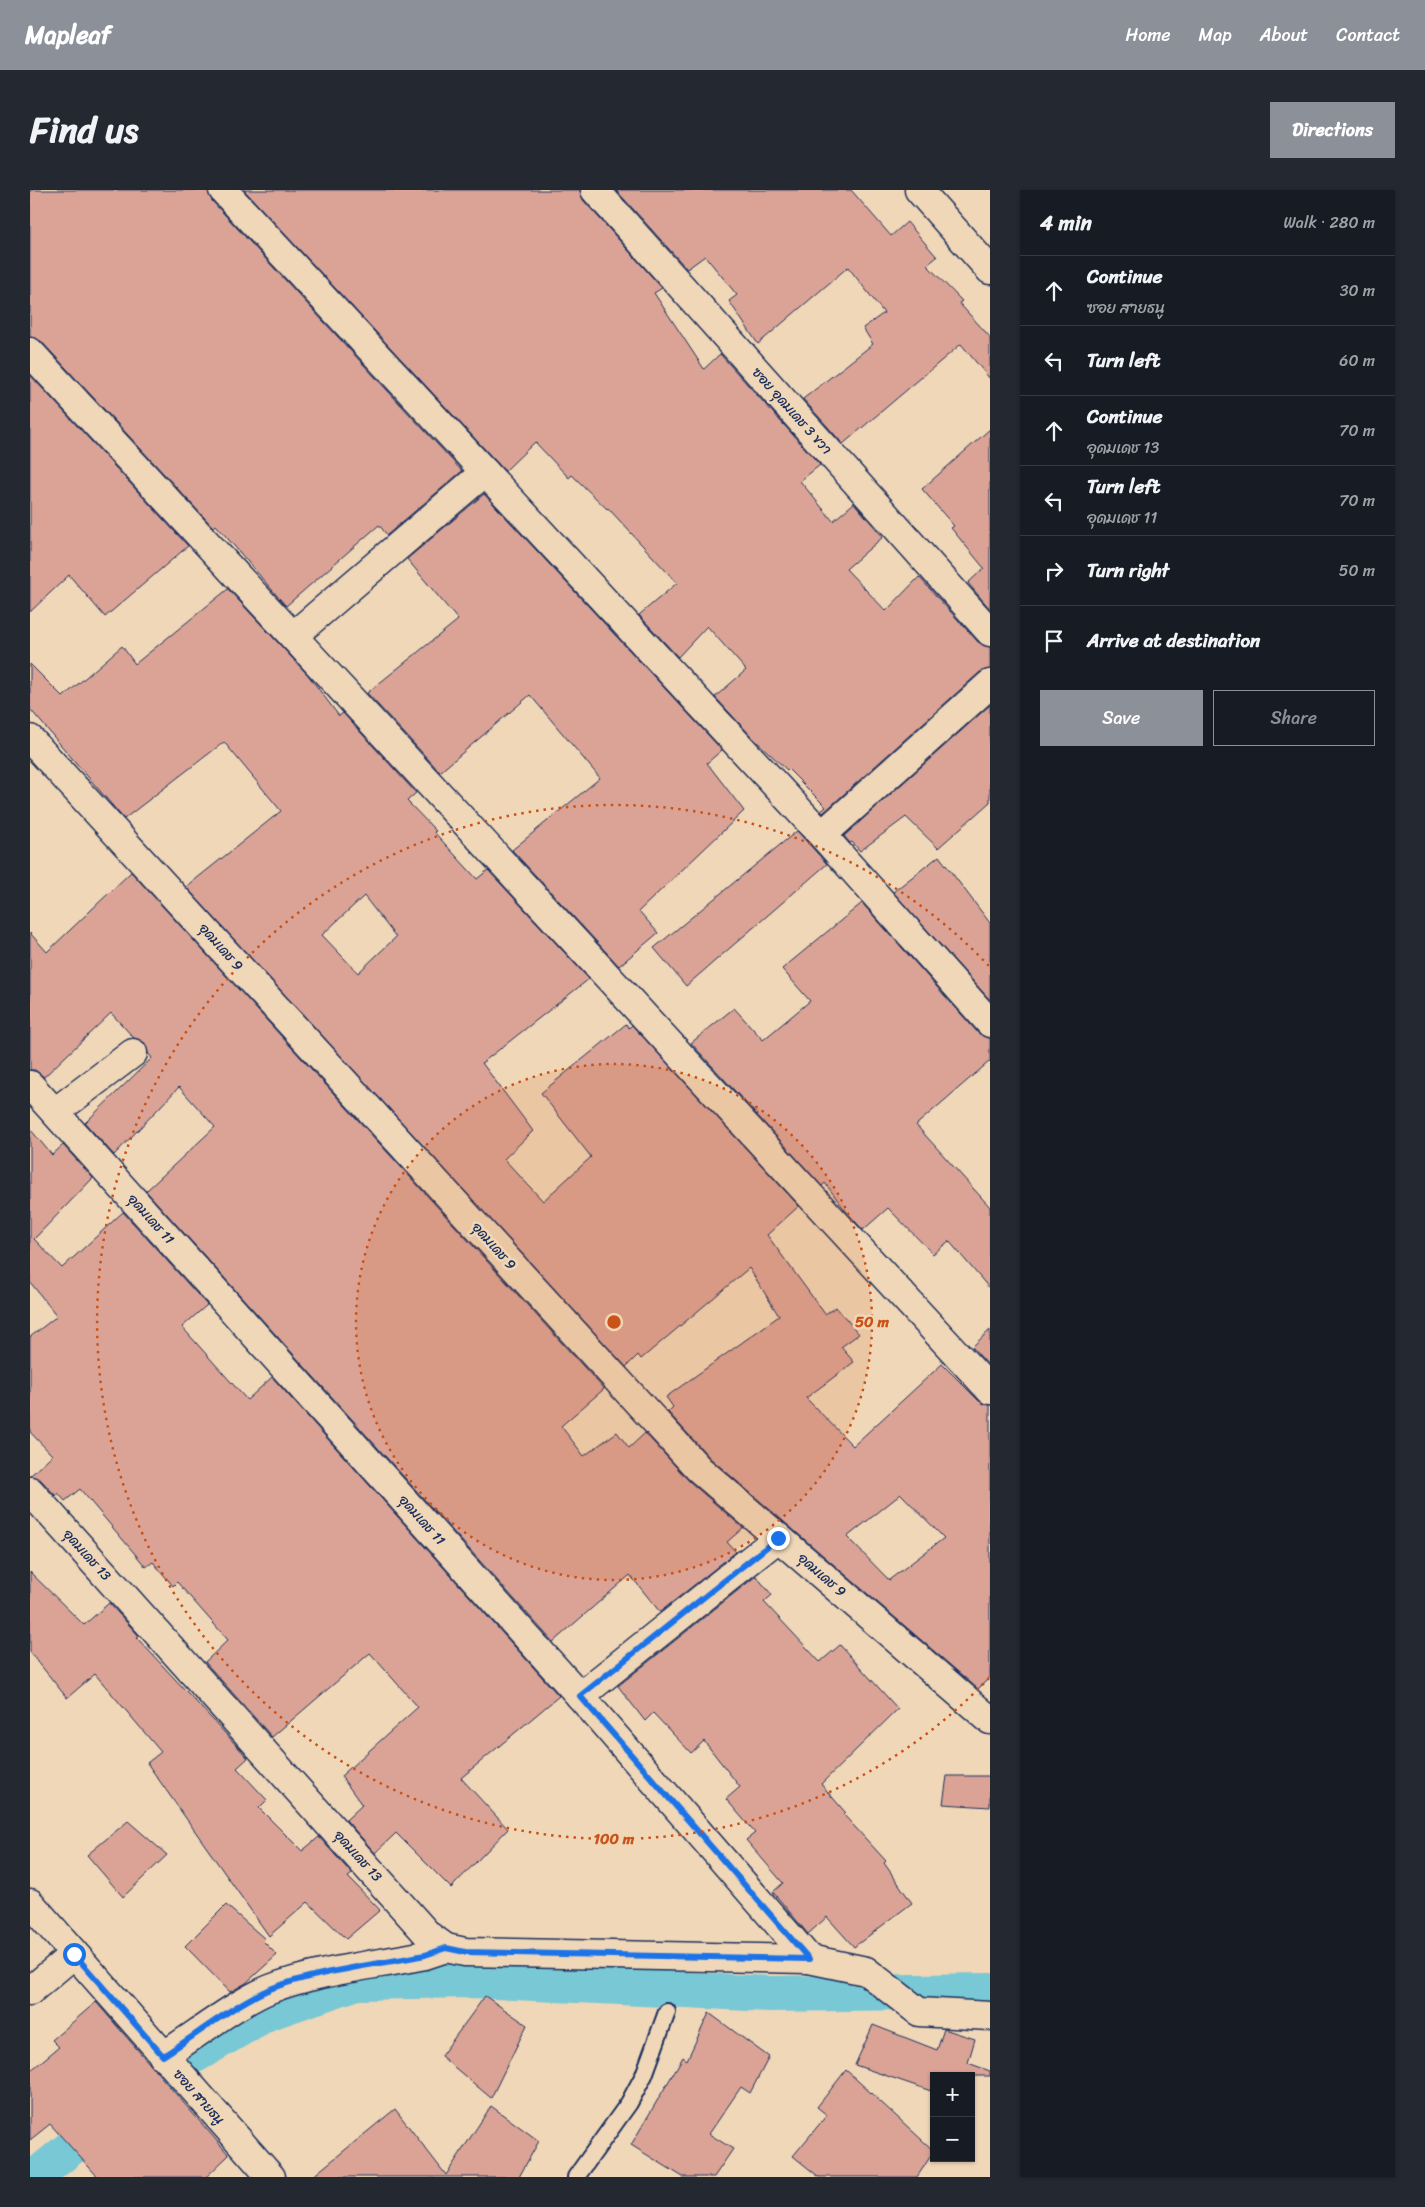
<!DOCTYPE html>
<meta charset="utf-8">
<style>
:root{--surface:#171b24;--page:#242831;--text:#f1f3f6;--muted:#9ea1a6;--line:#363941;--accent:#8c9099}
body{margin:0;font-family:Sriracha,"Playpen Sans Thai",sans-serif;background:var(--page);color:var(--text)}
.controls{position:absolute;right:15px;bottom:15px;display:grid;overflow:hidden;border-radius:0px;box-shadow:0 1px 4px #0004}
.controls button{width:45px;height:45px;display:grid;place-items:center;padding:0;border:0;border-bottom:1px solid var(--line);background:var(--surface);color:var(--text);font:25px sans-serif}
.stop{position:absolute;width:15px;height:15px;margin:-11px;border:4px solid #1a73e8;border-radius:50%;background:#fff}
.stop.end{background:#1a73e8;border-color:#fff;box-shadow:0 1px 5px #0008}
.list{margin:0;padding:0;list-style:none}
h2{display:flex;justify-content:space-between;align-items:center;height:65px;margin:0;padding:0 20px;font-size:21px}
h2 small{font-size:16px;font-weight:400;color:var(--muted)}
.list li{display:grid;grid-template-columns:32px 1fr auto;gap:15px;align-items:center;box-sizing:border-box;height:70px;padding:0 20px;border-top:1px solid var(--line)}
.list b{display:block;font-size:19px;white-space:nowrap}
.list p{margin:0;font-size:16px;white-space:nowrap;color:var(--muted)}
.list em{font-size:16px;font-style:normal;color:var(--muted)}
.actions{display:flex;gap:10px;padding:15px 20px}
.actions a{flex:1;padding:11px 0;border:1px solid var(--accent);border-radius:0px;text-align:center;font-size:18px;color:var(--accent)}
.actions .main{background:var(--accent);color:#fff}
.icon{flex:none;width:28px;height:28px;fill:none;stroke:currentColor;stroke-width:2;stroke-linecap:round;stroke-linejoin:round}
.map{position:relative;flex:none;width:960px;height:1987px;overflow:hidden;border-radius:0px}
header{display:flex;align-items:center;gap:30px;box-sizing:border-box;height:70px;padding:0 25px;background:var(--accent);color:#fff}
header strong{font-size:24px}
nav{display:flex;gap:28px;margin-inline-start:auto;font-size:18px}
.intro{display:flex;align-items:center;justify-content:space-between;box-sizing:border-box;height:120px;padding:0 30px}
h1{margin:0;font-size:35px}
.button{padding:12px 22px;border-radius:0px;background:var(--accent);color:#fff;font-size:18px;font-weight:700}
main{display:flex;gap:30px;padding:0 30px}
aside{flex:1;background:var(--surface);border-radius:0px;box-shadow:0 1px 4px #0004}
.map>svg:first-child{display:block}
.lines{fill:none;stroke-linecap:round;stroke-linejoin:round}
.canal{stroke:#79c8d6;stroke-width:36}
.building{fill:#dba395;stroke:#1b2f5e;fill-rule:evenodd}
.lane-casing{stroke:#1b2f5e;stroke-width:20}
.street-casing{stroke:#1b2f5e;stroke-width:31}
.lane{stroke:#f0d7b7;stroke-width:16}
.street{stroke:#f0d7b7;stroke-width:28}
.route{stroke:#1a73e8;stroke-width:6}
.ring{fill:none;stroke:#c95318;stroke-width:2.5;stroke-dasharray:2.5 5}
.labels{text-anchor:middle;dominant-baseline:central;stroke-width:5;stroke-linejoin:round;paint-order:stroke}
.street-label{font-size:14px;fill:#1b2f5e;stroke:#f0d7b7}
.centre{fill:#c95318;stroke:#f0d7b7;stroke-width:2.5}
.ring-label{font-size:15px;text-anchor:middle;font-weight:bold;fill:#c95318;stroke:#f0d7b7;stroke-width:5;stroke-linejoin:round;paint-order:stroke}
</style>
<header>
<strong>Mapleaf</strong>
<nav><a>Home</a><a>Map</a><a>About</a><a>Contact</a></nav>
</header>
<div class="intro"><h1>Find us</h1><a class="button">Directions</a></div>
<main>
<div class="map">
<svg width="960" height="1987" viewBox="0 0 960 1987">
<rect width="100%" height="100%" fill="#f0d7b7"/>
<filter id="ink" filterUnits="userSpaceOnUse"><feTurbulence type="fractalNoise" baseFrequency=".02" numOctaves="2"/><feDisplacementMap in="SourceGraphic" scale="10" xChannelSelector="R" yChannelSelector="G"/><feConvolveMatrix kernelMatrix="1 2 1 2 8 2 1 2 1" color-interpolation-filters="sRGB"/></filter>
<g filter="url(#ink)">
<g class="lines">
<g class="canal">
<polyline points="165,1865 237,1823 327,1792 443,1790 740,1804 960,1801"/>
<polyline points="5,1987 76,1929 135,1889"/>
</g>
</g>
<g class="building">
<polygon points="0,0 178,0 182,11 432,281 357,345 349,335 256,416 186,335 183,337 11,151 0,147"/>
<polygon points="214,0 550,0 553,10 632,98 624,103 674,179 690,164 790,275 770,291 803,331 824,313 853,347 816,379 856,421 889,387 948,452 960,457 960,479 950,482 793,623 791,621 796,617 758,579 757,580 722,547 685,507 716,480 677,436 648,467 609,425 647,393 578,318 577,319 542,285 539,288 505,252 475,281"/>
<polygon points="586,0 821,0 861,46 877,32 907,67 897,75 932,111 929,113 960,147 960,189 931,154 813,254 773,209 843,154 833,138 854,123 818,77 728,154 699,111 707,105 675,66 657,79"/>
<polygon points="0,185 158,356 75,427 39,385 0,422"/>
<polygon points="960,239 960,419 938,393 954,378 921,338 924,336 892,299"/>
<polygon points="454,304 692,560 677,573 714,621 609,721 628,743 589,776 482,660 570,588 506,512 500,505 410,582 337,503 428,430 377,369"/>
<path d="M 198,399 L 278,485 L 309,526 L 313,523 L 386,603 L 377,611 L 406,641 L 404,642 L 447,689 L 458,680 L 559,789 L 452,873 L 503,941 L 474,969 L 513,1011 L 561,967 L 511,903 L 596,834 L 599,838 L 602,835 L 769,1016 L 737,1045 L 795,1124 L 806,1117 L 829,1144 L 811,1157 L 824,1172 L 776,1208 L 823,1256 L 912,1174 L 949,1211 L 960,1215 L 960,1487 L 948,1499 L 680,1268 L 638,1222 L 643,1217 L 636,1207 L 749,1126 L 719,1078 L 611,1169 L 608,1165 L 596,1177 L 156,697 L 251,621 L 194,552 L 94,629 L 0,519 L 0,474 L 33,507 L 92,456 L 105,474 ZM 334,706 L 366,747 L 328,783 L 292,745 ZM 871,1304 L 914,1348 L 859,1390 L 817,1347 Z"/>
<polygon points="960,515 960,612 908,658 876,627 830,661 822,652 820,653 814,646"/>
<polygon points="767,641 797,674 656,796 624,758"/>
<polygon points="909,666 960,733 960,810 863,702"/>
<polygon points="101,682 574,1199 531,1236 554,1266 587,1242 599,1258 615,1243 659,1291 713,1338 697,1352 706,1362 630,1422 600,1385 523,1452 116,1001 185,937 149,897 84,965 55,933 122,868 118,863 115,853 104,848 81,823 14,887 5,880 0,880 0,743 17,762"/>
<polygon points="832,713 948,843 960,848 960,871 886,935 960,1017 960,1099 919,1051 903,1064 858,1018 833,1040 815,1020 795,993 792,996 661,853 704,818 733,850 780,811 752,779"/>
<polygon points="0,939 22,965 33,955 63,988 4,1049 32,1078 93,1022 177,1115 152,1137 217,1210 242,1187 529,1506 431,1588 478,1639 421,1698 366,1643 345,1663 316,1630 332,1615 311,1586 388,1517 340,1463 242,1547 175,1472 198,1450 147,1392 143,1396 123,1372 116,1377 50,1299 35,1311 28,1303 26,1306 11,1290 0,1286 22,1265 0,1242 0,1147 27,1126 0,1092"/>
<polygon points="960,1140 960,1177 942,1157"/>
<polygon points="0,1382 54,1435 79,1413 109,1446 107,1448 218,1568 207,1578 237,1610 229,1618 272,1661 289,1647 322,1684 318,1687 350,1720 316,1749 278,1712 239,1746 117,1573 131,1562 65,1484 37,1508 0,1462"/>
<polygon points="726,1386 742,1405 734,1412 790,1472 810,1455 868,1519 791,1594 815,1622 813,1624 856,1671 854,1673 882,1713 824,1757 797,1727 778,1744 743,1702 753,1693 716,1650 725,1643 696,1609 710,1597 674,1551 661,1563 623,1523 615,1531 588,1496"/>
<polygon points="917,1586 960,1586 960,1617 913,1614"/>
<polygon points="98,1631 137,1665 93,1707 57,1665"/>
<polygon points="196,1715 235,1749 233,1751 247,1765 216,1793 200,1802 155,1756"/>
<polygon points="455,1806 497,1835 461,1908 411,1866"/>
<polygon points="66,1812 199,1965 176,1987 68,1987 20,1934 0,1950 0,1881 29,1857 22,1850"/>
<polygon points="679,1823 739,1867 720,1903 711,1897 679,1944 703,1959 684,1987 653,1987 601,1955 653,1867 657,1870"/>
<polygon points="843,1835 907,1860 914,1839 945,1849 938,1873 960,1881 960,1886 904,1886 904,1902 825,1875"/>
<polygon points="816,1880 904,1961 887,1987 789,1987 763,1966 797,1925 787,1917"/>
<polygon points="461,1916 509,1951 489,1987 282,1987 365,1919 416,1985"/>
</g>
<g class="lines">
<defs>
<polyline id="lane" points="546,1987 599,1913 614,1885 637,1822"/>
<g id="street">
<polyline points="193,0 792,645 960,833"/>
<polyline points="565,0 960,442"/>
<polyline points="889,0 960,80"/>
<polyline points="0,162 960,1200"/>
<polyline points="263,446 455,282"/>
<polyline points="0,549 669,1279 960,1530"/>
<polyline points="792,645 960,494"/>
<polyline points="0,895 550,1506 779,1769"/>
<polyline points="25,922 103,863"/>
<polyline points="0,1301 399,1746 416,1758 435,1762 779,1769 836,1781 889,1822 960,1826"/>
<polyline points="550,1506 748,1348"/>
<polyline points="0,1713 241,1987"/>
<polyline points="0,1801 44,1764"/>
<path d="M 133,1866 C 165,1846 206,1813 240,1799 C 286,1781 346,1775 395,1765 L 416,1758"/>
</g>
</defs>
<use href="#lane" class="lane-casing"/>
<use href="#street" class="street-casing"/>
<use href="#lane" class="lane"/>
<use href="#street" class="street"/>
</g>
</g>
<g class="lines" filter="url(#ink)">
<path class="route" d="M 44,1764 L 133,1866 C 165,1846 206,1813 240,1799 C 286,1781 346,1775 395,1765 L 416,1758 L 435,1762 L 779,1769 L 550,1506 L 748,1348"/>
</g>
<circle cx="584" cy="1132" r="258" fill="#c95318" fill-opacity=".12"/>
<g class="ring">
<circle cx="584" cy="1132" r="258"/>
<path d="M959 1488A517 517 0 1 1 959 776"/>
</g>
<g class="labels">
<g class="street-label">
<text transform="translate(762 221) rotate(48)">ซอย อุดมเดช 3 ขวา</text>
<text transform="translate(191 757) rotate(48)">อุดมเดช 9</text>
<text transform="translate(121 1029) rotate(48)">อุดมเดช 11</text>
<text transform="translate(464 1056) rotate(48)">อุดมเดช 9</text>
<text transform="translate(392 1330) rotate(48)">อุดมเดช 11</text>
<text transform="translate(57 1365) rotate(48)">อุดมเดช 13</text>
<text transform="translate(792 1385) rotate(41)">อุดมเดช 9</text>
<text transform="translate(328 1666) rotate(48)">อุดมเดช 13</text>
<text transform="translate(169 1907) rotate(48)">ซอย สายธนู</text>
</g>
</g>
<circle cx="584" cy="1132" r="8" class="centre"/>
<g class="ring-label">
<text x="842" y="1137">50 m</text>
<text x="584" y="1654">100 m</text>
</g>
</svg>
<div class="controls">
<button>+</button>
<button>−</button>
</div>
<div class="stop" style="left:44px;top:1764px"></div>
<div class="stop end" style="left:748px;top:1348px"></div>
</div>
<aside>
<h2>4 min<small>Walk · 280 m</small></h2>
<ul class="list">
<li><svg class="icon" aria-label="ahead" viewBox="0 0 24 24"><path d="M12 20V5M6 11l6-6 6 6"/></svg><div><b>Continue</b><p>ซอย สายธนู</p></div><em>30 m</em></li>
<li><svg class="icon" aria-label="left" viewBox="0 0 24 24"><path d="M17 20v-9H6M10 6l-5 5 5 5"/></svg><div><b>Turn left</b></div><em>60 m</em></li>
<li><svg class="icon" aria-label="ahead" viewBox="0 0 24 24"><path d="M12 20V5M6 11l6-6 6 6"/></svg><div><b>Continue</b><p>อุดมเดช 13</p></div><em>70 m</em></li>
<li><svg class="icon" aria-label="left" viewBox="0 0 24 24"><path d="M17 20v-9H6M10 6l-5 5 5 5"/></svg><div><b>Turn left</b><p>อุดมเดช 11</p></div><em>70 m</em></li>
<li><svg class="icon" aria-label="right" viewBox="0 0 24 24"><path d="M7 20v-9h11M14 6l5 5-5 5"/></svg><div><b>Turn right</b></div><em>50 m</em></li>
<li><svg class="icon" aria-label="arrive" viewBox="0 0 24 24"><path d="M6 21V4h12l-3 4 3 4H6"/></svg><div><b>Arrive at destination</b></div></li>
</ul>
<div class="actions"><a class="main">Save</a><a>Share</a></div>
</aside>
</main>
